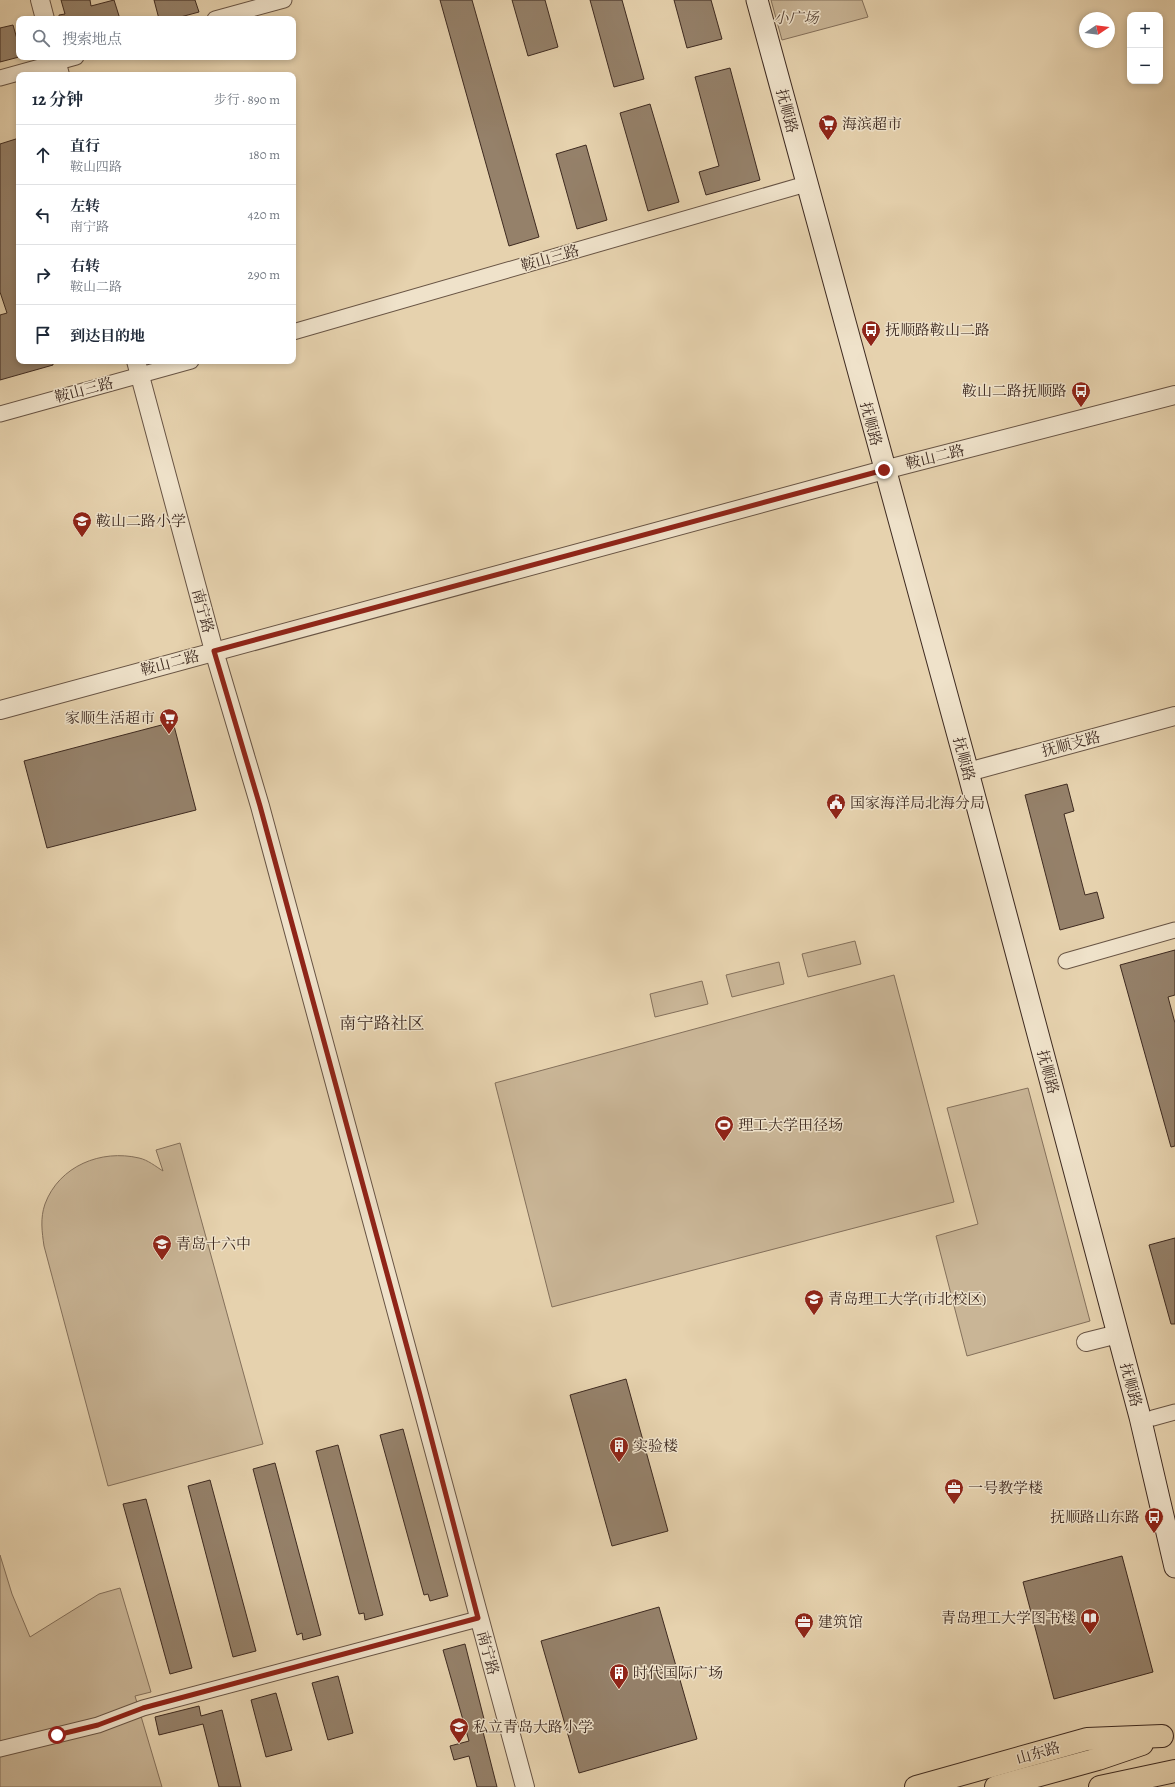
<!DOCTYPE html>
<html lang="zh">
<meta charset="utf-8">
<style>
:root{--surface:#fff;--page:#f2f2f3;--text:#1f2937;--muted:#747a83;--line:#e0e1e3}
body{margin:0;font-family:Alegreya,"Noto Serif SC",serif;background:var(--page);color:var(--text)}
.controls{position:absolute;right:12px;top:12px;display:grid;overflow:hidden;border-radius:8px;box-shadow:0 2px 6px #0003}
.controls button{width:36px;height:36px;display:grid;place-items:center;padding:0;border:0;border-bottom:1px solid var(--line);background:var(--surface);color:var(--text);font:20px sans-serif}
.compass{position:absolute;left:1079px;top:12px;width:36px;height:36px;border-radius:50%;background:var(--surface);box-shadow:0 2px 6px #0003;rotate:77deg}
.stop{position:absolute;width:12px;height:12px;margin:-9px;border:3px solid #8f2418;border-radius:50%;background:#fff}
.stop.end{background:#8f2418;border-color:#fff;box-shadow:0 1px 4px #0008}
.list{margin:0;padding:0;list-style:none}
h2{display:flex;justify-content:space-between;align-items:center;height:52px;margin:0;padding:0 16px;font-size:17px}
h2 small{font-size:13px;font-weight:400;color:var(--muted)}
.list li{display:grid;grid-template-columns:26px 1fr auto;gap:12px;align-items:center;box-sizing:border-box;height:60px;padding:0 16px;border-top:1px solid var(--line)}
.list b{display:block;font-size:15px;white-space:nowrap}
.list p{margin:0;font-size:13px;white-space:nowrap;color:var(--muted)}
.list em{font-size:13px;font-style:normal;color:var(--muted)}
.icon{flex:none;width:22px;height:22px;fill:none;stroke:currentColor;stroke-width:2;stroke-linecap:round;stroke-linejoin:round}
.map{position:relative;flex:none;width:1175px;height:1787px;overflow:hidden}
.search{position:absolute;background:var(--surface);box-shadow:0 2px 6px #0003;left:16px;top:16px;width:280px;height:44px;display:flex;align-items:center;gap:10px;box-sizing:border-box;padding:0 14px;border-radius:8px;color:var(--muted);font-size:15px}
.panel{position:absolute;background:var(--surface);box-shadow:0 2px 6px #0003;left:16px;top:72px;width:280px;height:292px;border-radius:8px}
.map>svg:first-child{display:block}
.green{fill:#c9b596;stroke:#84705b}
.building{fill:#95816a;stroke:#3e2a20}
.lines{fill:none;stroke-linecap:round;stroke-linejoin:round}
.minor-casing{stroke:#685444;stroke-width:17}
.tertiary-casing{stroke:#685444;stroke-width:20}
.secondary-casing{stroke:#3e2a20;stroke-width:23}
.primary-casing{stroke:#3e2a20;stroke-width:24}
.minor{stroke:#efe2ca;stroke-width:15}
.tertiary{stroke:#efe2ca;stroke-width:18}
.secondary{stroke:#efe2ca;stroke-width:21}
.primary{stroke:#e6d2ae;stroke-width:22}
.route{stroke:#8f2418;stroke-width:5}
.labels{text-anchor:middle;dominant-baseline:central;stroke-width:3;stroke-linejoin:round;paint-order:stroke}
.park-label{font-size:15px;font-style:italic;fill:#5a4638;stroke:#efe2ca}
.street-label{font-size:15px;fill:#3e2a20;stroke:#efe2ca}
.poi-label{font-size:15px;fill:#3e2a20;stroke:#efe2ca;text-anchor:start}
.quarter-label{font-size:17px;fill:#3e2a20;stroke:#efe2ca}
</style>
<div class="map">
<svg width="1175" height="1787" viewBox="0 0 1175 1787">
<rect width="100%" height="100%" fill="#e6d2ae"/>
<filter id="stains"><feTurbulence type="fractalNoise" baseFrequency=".005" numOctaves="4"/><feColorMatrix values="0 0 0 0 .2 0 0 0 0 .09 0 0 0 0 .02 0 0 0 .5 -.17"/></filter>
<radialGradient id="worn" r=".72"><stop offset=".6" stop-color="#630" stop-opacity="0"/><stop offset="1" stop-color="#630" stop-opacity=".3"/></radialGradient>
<g class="green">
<polygon points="771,0 862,0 868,17 782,40"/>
<polygon points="855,941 861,964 808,977 802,954"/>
<polygon points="779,962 784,984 732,997 726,975"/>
<polygon points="894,975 954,1202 552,1307 495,1083"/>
<polygon points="702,981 708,1004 655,1017 650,994"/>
<polygon points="1028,1088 1090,1321 967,1356 936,1236 978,1224 947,1108"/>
<path d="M 180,1143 L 263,1444 L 108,1486 L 44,1246 C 42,1232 40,1218 45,1204 C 59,1166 101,1149 139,1158 C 148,1160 155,1166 163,1171 L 156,1150 Z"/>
<polygon points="0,1555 12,1594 30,1637 99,1594 120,1588 151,1692 135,1696 162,1787 0,1787"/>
</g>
<g class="building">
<polygon points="61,0 90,0 91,6 114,0 120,19 59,19 59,15 65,14"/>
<polygon points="154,0 195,0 199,12 173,19 159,19"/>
<polygon points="440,0 472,0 539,237 509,246"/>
<polygon points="512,0 545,0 558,47 528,56"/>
<polygon points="590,0 622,0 644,79 614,87"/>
<polygon points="674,0 711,0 722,39 687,48"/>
<polygon points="13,25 19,46 19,57 0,62 0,28"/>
<polygon points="730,68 760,180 706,195 699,172 719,166 695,77"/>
<polygon points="650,104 679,202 648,211 620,113"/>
<polygon points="19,138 19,361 53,361 53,365 0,380 0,315 7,313 0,292 0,144"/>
<polygon points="586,145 607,220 577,229 556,154"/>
<polygon points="173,722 196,810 47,848 24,761"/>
<polygon points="1067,784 1074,811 1064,814 1085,895 1097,892 1104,918 1060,930 1025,795"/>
<polygon points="1175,950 1175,995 1168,997 1175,1023 1175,1146 1171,1147 1120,965"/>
<polygon points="1175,1238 1175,1324 1171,1324 1149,1245"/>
<polygon points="626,1379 668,1531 612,1546 570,1395"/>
<polygon points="403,1429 448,1596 430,1601 428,1594 424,1595 380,1435"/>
<polygon points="338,1445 383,1615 365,1620 364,1613 359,1614 316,1451"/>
<polygon points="275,1463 321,1635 303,1640 302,1633 297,1635 253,1469"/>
<polygon points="210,1480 256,1651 233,1657 188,1486"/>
<polygon points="146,1499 192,1668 170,1674 123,1504"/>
<polygon points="1122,1556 1153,1672 1054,1699 1023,1582"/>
<polygon points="659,1607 697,1739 579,1773 541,1641"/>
<polygon points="465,1644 484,1719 480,1720 497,1787 477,1787 469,1756 454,1760 450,1746 469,1741 443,1650"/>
<polygon points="338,1676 353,1733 328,1740 312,1683"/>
<polygon points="276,1693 292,1750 266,1757 251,1700"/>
<polygon points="199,1706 201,1716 222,1710 241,1787 219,1787 203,1724 159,1735 155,1717"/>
</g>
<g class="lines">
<defs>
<g id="minor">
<polyline points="215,19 284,0"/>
<polyline points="0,78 76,57"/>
<polyline points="293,332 806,184"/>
<polyline points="0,414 191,361"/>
<polyline points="1066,961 1175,930"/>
<polyline points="1153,1418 1175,1412"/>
<polyline points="0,1749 98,1725 143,1708 478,1619"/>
</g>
<g id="tertiary">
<polyline points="40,0 45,19"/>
<polyline points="55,57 60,75"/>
<polyline points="136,361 214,651 260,806 525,1787"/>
<polyline points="0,710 884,470 1175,395"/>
<polyline points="968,772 1175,716"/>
<polyline points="1086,1342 1118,1334"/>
</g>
<polyline id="secondary" points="757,0 968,772 1051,1083 1140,1417 1175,1567"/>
<g id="primary">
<polyline points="916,1787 1087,1739 1162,1736"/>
<polyline points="996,1787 1098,1759 1142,1744"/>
<polyline points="1100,1787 1175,1771"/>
</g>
</defs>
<use href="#minor" class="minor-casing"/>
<use href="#tertiary" class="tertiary-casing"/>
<use href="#secondary" class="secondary-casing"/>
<use href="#primary" class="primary-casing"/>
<use href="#minor" class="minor"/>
<use href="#tertiary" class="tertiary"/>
<use href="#secondary" class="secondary"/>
<use href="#primary" class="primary"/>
</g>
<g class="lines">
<polyline class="route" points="57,1735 98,1725 143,1708 478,1618 420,1395 260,806 214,651 884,470"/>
</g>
<defs>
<symbol id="supermarket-pin" viewBox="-11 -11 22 30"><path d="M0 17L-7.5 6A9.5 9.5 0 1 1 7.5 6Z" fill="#8f2418" stroke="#efe2ca"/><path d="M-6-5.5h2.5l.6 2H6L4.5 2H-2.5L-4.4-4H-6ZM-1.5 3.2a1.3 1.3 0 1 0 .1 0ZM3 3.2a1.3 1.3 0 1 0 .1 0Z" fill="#fff"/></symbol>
<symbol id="bus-pin" viewBox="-11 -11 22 30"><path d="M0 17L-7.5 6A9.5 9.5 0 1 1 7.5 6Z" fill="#8f2418" stroke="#efe2ca"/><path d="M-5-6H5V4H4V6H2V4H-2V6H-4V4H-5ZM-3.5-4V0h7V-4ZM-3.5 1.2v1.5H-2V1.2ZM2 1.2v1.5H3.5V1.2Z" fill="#fff"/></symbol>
<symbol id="school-pin" viewBox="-11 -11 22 30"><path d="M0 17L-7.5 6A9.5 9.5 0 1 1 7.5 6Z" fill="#8f2418" stroke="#efe2ca"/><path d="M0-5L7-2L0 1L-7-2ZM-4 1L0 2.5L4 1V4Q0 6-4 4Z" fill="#fff"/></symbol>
<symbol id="civic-pin" viewBox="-11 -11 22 30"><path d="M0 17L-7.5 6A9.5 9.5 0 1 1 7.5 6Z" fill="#8f2418" stroke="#efe2ca"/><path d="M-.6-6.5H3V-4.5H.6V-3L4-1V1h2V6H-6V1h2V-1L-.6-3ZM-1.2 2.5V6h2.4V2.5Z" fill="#fff"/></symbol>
<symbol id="stadium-pin" viewBox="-11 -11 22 30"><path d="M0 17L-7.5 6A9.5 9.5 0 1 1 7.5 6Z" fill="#8f2418" stroke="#efe2ca"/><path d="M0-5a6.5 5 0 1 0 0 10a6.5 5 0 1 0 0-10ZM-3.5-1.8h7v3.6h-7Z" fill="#fff"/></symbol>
<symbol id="university-pin" viewBox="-11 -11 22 30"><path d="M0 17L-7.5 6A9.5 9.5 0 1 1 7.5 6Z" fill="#8f2418" stroke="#efe2ca"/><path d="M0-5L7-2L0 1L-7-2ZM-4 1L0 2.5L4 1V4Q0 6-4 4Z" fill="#fff"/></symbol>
<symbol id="building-pin" viewBox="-11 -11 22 30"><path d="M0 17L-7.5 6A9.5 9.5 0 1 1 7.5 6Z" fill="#8f2418" stroke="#efe2ca"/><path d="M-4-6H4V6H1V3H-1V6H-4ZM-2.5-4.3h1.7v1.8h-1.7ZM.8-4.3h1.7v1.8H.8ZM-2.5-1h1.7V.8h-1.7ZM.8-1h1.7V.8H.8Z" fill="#fff"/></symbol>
<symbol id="office-pin" viewBox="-11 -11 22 30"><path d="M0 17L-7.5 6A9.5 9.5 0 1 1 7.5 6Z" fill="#8f2418" stroke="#efe2ca"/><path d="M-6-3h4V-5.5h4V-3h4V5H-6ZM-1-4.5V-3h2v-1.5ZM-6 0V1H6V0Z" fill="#fff"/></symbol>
<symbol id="library-pin" viewBox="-11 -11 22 30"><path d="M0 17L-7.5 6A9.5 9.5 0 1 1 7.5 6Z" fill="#8f2418" stroke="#efe2ca"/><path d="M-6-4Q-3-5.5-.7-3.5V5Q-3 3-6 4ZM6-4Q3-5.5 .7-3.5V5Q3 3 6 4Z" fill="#fff"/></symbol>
</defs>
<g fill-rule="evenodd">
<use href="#supermarket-pin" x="817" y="113" width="22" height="30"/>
<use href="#bus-pin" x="860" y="319" width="22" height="30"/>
<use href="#bus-pin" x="1070" y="380" width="22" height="30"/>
<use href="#school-pin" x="71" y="510" width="22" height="30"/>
<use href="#supermarket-pin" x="158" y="707" width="22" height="30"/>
<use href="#civic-pin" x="825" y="792" width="22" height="30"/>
<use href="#stadium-pin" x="713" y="1114" width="22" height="30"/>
<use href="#school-pin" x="151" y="1233" width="22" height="30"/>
<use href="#university-pin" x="803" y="1288" width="22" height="30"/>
<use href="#building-pin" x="608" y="1435" width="22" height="30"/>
<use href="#office-pin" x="943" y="1477" width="22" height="30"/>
<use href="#bus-pin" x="1143" y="1506" width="22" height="30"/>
<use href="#library-pin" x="1079" y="1607" width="22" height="30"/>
<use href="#office-pin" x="793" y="1611" width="22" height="30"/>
<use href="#building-pin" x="608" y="1662" width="22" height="30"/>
<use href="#school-pin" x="448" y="1716" width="22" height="30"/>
</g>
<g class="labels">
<g class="park-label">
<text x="796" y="18">小广场</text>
</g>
<g class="street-label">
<text transform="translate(787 111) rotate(75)">抚顺路</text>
<text transform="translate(550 258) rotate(-16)">鞍山三路</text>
<text transform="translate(84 390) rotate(-15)">鞍山三路</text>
<text transform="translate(871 424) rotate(75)">抚顺路</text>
<text transform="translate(935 457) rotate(-14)">鞍山二路</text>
<text transform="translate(203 611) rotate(75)">南宁路</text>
<text transform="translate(170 663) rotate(-15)">鞍山二路</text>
<text transform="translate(1071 744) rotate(-15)">抚顺支路</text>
<text transform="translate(964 759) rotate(75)">抚顺路</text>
<text transform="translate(1048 1072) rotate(75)">抚顺路</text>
<text transform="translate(1131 1385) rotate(75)">抚顺路</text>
<text transform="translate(488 1653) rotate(75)">南宁路</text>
<text transform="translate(1038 1753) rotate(-16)">山东路</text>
</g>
<g class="poi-label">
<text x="842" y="124">海滨超市</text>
<text x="885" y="330">抚顺路鞍山二路</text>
<text x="1067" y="391" text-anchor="end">鞍山二路抚顺路</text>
<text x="96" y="521">鞍山二路小学</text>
<text x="155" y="718" text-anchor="end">家顺生活超市</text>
<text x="850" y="803">国家海洋局北海分局</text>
<text x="738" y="1125">理工大学田径场</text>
<text x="176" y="1244">青岛十六中</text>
<text x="828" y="1299">青岛理工大学(市北校区)</text>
<text x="633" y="1446">实验楼</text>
<text x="968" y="1488">一号教学楼</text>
<text x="1140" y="1517" text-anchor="end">抚顺路山东路</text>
<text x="1076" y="1618" text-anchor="end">青岛理工大学图书楼</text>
<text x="818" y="1622">建筑馆</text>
<text x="633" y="1673">时代国际广场</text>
<text x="473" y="1727">私立青岛大路小学</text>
</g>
<g class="quarter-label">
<text x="382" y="1023">南宁路社区</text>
</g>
</g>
<rect width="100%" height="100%" filter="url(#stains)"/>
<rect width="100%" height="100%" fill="url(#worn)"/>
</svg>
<div class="controls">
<button>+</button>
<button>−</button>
</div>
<svg class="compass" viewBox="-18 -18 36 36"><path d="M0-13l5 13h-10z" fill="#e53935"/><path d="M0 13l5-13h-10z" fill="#747a83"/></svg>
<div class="stop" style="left:57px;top:1735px"></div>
<div class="stop end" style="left:884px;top:470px"></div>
<div class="search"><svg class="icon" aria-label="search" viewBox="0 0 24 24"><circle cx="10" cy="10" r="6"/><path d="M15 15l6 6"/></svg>搜索地点</div>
<section class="panel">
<h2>12 分钟<small>步行 · 890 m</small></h2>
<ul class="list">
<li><svg class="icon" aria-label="ahead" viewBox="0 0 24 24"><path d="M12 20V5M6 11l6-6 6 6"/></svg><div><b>直行</b><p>鞍山四路</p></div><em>180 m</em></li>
<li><svg class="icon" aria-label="left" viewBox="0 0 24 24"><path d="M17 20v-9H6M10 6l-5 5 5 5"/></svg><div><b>左转</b><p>南宁路</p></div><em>420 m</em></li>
<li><svg class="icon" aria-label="right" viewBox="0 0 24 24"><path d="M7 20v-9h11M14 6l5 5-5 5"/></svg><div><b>右转</b><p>鞍山二路</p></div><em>290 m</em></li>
<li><svg class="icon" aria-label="arrive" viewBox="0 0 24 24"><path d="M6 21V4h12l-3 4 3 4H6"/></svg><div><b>到达目的地</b></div></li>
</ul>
</section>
</div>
